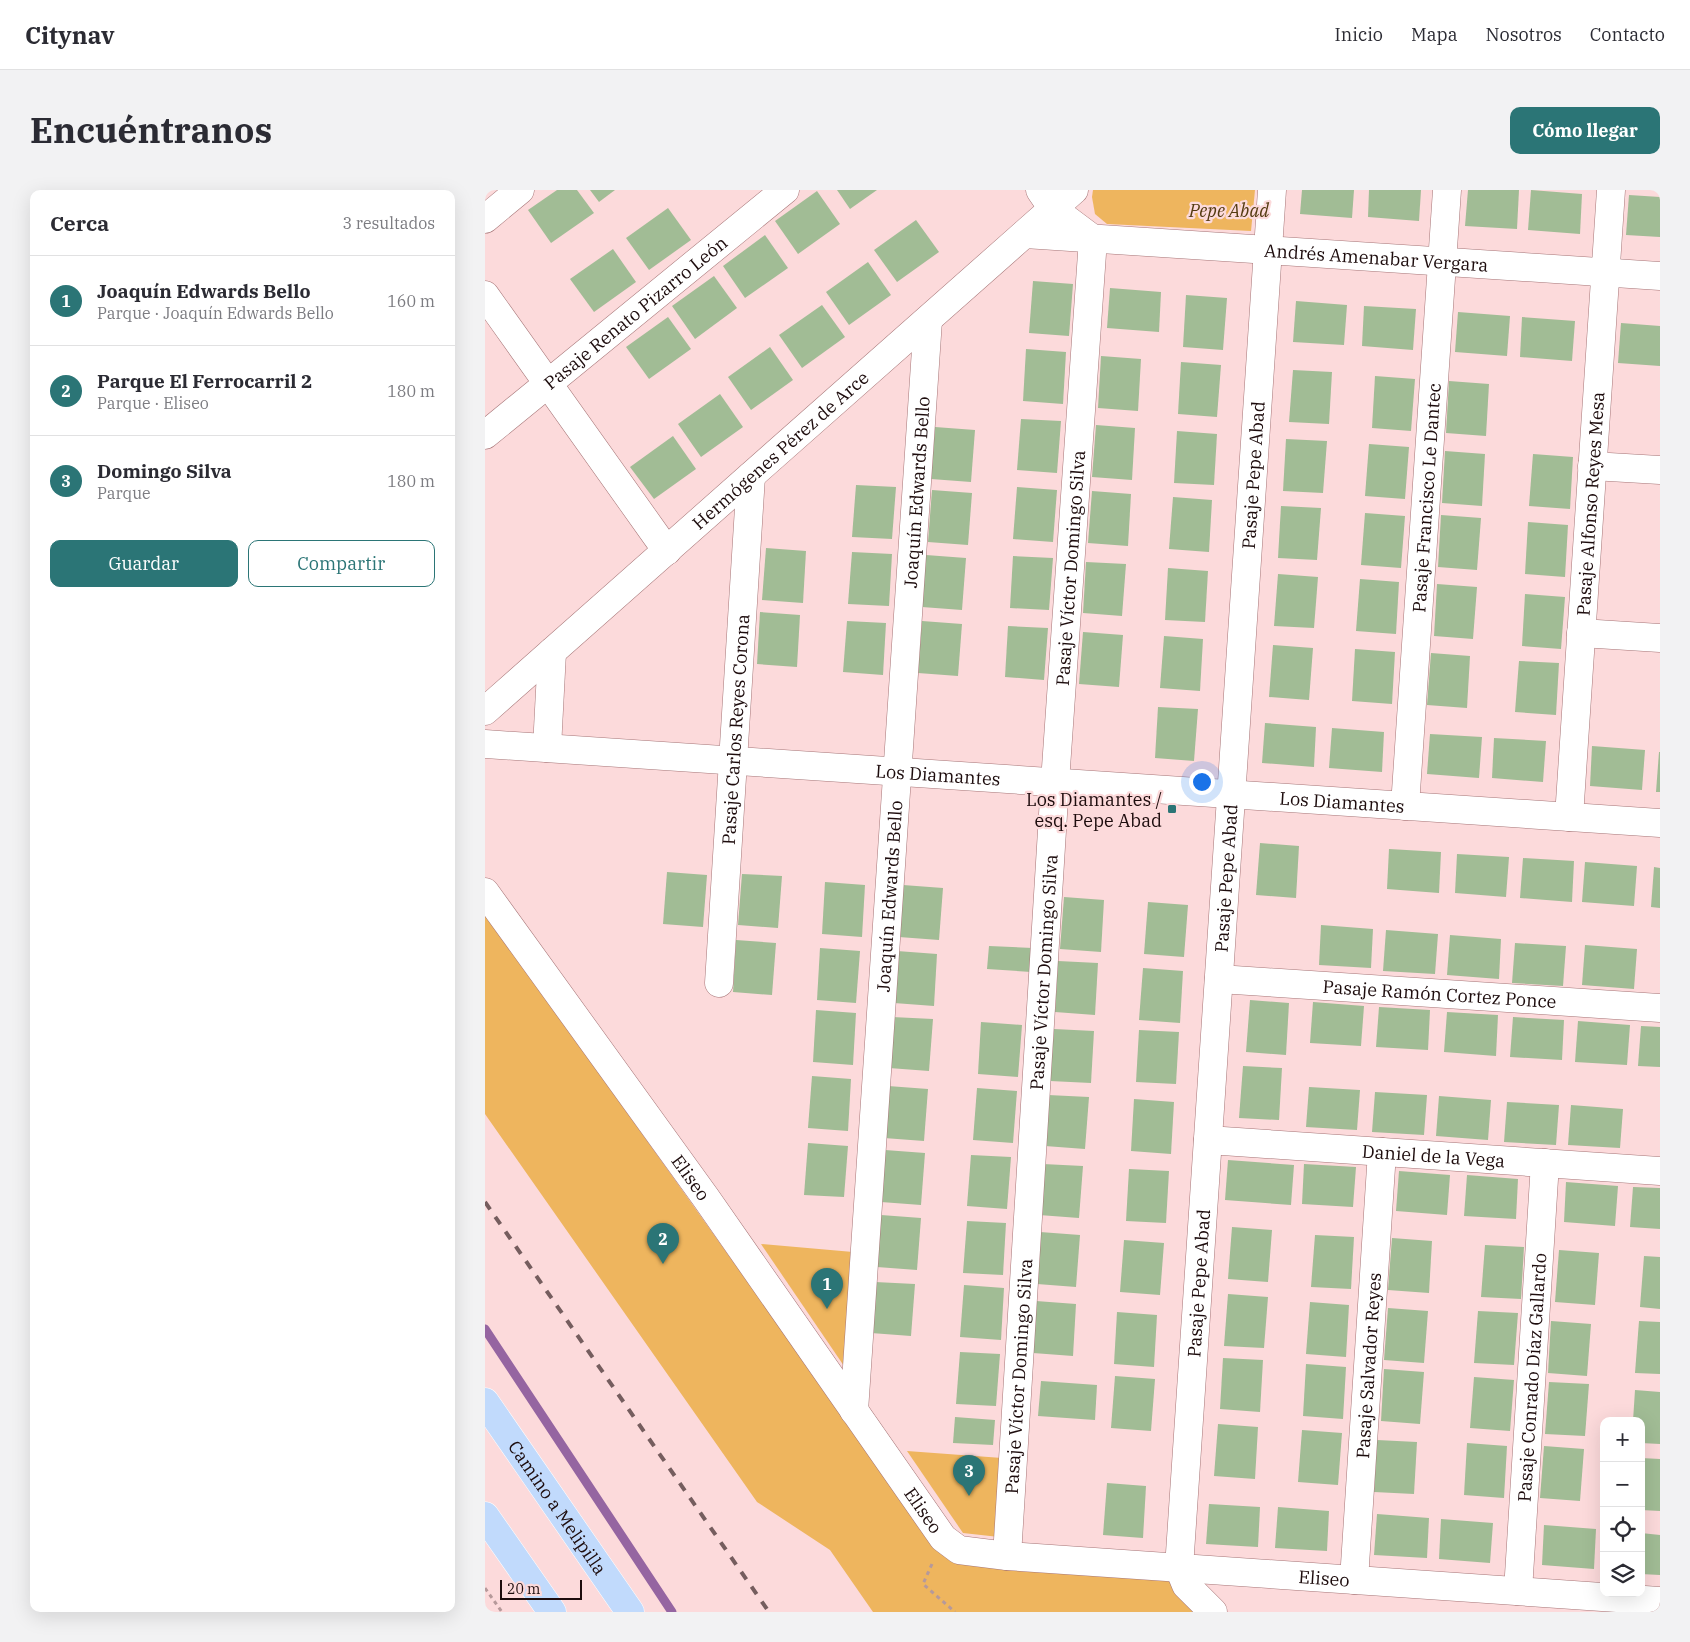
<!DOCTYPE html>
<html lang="es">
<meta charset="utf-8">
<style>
:root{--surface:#fff;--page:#f2f2f3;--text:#2b2b33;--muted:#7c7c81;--line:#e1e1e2;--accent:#2b7576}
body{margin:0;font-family:"IBM Plex Serif",serif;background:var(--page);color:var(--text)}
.controls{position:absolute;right:15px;bottom:15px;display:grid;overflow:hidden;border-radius:10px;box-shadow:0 5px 20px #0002}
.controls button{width:45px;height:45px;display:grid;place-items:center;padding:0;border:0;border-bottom:1px solid var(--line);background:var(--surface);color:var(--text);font:25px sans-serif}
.scale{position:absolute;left:15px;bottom:12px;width:82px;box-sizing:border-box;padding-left:5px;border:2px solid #1d0c0d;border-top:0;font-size:14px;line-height:18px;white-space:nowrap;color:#1d0c0d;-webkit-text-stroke:4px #fcdadb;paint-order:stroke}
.you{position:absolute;left:716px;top:591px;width:18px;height:18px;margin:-12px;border:4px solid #fff;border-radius:50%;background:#1a73e8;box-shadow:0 0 0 8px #1a73e833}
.badge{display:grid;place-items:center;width:32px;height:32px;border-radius:50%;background:var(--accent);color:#fff;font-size:16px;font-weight:700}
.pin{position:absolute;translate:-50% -41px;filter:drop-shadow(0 1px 2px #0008)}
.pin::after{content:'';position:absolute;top:26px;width:18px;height:15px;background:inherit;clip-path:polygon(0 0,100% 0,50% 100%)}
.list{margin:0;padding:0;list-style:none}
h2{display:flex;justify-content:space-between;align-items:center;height:65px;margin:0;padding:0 20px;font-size:21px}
h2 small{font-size:16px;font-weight:400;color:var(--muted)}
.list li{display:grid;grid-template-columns:32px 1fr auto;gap:15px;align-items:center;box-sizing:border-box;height:90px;padding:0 20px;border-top:1px solid var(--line)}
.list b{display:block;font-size:19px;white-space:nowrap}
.list p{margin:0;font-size:16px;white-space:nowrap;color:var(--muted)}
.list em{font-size:16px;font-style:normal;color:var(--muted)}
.actions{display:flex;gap:10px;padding:15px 20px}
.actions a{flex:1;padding:11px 0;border:1px solid var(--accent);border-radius:10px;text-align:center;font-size:18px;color:var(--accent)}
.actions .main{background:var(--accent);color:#fff}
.icon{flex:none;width:28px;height:28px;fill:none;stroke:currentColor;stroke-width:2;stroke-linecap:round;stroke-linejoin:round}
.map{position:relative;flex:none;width:1175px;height:1422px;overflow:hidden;border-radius:10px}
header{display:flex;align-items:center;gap:30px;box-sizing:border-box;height:70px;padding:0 25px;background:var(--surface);border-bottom:1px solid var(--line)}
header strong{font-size:24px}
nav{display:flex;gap:28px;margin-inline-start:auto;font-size:18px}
.intro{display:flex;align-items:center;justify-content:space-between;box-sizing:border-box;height:120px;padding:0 30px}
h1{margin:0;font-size:35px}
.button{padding:12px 22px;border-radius:10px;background:var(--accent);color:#fff;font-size:18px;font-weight:700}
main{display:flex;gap:30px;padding:0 30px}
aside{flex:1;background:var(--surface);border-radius:10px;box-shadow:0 5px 20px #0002}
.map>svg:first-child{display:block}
.green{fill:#eeb55e}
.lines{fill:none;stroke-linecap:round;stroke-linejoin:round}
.stream{stroke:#9565a1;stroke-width:9}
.building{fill:#a1bc95}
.minor-casing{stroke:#a67577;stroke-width:29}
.major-casing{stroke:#fff;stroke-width:29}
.path{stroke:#b6999a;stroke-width:3;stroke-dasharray:4 4;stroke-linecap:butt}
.minor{stroke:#fff;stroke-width:28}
.major{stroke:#c1dafc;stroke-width:28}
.rail{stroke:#755d5e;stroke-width:4;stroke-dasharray:9 9;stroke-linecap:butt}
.poi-dot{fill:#2b7576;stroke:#fcdadb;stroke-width:2}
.labels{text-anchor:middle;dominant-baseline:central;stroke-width:4.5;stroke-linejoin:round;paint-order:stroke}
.park-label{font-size:18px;font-style:italic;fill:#543a10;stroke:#fcdadb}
.street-label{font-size:18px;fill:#1d0c0d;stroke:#fcdadb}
.poi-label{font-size:18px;fill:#1d0c0d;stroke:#fcdadb;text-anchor:end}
</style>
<header>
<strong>Citynav</strong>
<nav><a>Inicio</a><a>Mapa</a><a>Nosotros</a><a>Contacto</a></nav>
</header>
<div class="intro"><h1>Encuéntranos</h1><a class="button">Cómo llegar</a></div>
<main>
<aside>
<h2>Cerca<small>3 resultados</small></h2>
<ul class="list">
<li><span class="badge">1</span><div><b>Joaquín Edwards Bello</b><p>Parque · Joaquín Edwards Bello</p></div><em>160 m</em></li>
<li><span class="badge">2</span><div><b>Parque El Ferrocarril 2</b><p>Parque · Eliseo</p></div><em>180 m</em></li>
<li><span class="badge">3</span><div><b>Domingo Silva</b><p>Parque</p></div><em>180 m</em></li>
</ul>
<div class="actions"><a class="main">Guardar</a><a>Compartir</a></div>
</aside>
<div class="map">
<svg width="1175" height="1422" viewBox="0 0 1175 1422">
<rect width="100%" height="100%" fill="#fcdadb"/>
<g class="green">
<polygon points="608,0 770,0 766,41 622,34 610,24 607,7"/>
<polygon points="0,723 454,1361 680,1385 715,1422 388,1422 345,1360 272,1312 0,924"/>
<polygon points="276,1054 368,1062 359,1176"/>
<polygon points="422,1261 517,1268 514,1347 478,1343"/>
</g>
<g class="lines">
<polyline class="stream" points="0,1139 187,1422"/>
</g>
<g class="building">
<polygon points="72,0 92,0 109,23 66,53 43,20"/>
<polygon points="105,0 130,0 114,12"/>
<polygon points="352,0 392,0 365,19"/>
<polygon points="817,0 869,0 867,28 815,24"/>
<polygon points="884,0 936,0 934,31 883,27"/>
<polygon points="983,0 1034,0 1032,39 980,36"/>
<polygon points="1046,0 1097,4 1095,44 1043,40"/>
<polygon points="332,1 355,34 313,64 290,31"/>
<polygon points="1144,5 1175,7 1175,47 1141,45"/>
<polygon points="183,18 206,50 164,80 141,48"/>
<polygon points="431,30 454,62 412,92 389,60"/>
<polygon points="280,45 303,78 260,108 238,76"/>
<polygon points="128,59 151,92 109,122 85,89"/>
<polygon points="383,72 406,105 364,135 341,102"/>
<polygon points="229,86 252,118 210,149 187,116"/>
<polygon points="548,91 588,94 584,146 544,143"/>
<polygon points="625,98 676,102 674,142 622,138"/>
<polygon points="701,105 742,108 738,160 698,157"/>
<polygon points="811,111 862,115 859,155 808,152"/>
<polygon points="337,115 360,147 317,178 294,145"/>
<polygon points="879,116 931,119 928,160 877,156"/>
<polygon points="973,122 1025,126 1022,166 970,162"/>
<polygon points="183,127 206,159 164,189 141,157"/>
<polygon points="1037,127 1090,131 1087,171 1035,167"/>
<polygon points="1136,133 1175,136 1175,176 1133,173"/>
<polygon points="285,157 308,190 266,220 243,187"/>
<polygon points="541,159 581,162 578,214 538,211"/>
<polygon points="616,166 656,169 653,221 613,218"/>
<polygon points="696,172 736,175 732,227 693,224"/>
<polygon points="808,180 847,182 844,234 804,232"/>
<polygon points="890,186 930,189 926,241 887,238"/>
<polygon points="964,191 1004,194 1001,246 961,243"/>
<polygon points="235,204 258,237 216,267 193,234"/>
<polygon points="536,229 576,231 572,283 532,280"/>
<polygon points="611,235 650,238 647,290 607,287"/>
<polygon points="450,237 490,240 486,292 446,289"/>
<polygon points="692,241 732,244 729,295 689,293"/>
<polygon points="188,246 211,279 169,309 145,277"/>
<polygon points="801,249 842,251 838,303 798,301"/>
<polygon points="884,254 924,257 920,309 880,306"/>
<polygon points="960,261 1000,264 997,316 957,313"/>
<polygon points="1048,264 1088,267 1085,319 1044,316"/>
<polygon points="371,295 411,297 407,349 367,347"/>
<polygon points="532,297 572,300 568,352 528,349"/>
<polygon points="447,300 487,303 483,355 443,352"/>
<polygon points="607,301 646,304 643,356 603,353"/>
<polygon points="688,307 727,310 724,362 684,359"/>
<polygon points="796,316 836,318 832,370 793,368"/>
<polygon points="880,323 920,326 916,378 876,375"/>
<polygon points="956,325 996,328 992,380 953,377"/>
<polygon points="1043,332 1083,335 1080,387 1040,384"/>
<polygon points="281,358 321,361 318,413 277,410"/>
<polygon points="367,362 407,364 404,416 363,414"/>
<polygon points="441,365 481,368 477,420 437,417"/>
<polygon points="528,366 568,368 564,420 525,418"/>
<polygon points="601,372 641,374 637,426 598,423"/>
<polygon points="683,378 723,381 720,432 680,430"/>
<polygon points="793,384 833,387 829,438 789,436"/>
<polygon points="875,389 914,392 911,444 871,441"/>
<polygon points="952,394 992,397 988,449 949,446"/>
<polygon points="1040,404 1080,407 1076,459 1037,456"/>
<polygon points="275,422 315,425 312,477 272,474"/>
<polygon points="362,431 401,433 398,485 358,482"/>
<polygon points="437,431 477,434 473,486 433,483"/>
<polygon points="523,436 563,438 559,490 520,487"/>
<polygon points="598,442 638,445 634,497 594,494"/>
<polygon points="679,446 718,449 715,501 675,498"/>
<polygon points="788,455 828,458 824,510 784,507"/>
<polygon points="870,459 910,462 907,514 867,511"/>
<polygon points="946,463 985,466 982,518 942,515"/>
<polygon points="1034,471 1074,473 1071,525 1030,522"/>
<polygon points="673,517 713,519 709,571 670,568"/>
<polygon points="780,533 831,537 829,577 777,573"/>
<polygon points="847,538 899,542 897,582 844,578"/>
<polygon points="945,544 997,547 994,588 942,584"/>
<polygon points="1009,548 1061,551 1058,592 1007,588"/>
<polygon points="1107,556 1160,560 1157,600 1105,596"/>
<polygon points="1174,562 1175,562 1175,602 1171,602"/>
<polygon points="775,653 814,656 811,708 771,705"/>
<polygon points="904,659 956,662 954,703 902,699"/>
<polygon points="972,664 1024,667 1021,707 970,703"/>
<polygon points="1038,668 1089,671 1087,712 1035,708"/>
<polygon points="1100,672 1152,676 1149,716 1097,712"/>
<polygon points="1169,677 1175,678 1175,718 1166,717"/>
<polygon points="182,682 222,685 218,737 178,734"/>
<polygon points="257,684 297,686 293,738 253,735"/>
<polygon points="340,692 380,695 377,747 337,744"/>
<polygon points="418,695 458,698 454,750 414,747"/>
<polygon points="579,707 619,710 616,762 575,759"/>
<polygon points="663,712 703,715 699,767 659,764"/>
<polygon points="836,735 888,739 886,778 834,775"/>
<polygon points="901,740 953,744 950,784 898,781"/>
<polygon points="965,745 1016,749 1014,789 962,785"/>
<polygon points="251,750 291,753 287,805 248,802"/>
<polygon points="1030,753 1081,756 1078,796 1027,793"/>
<polygon points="1100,755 1152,759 1149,799 1097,795"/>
<polygon points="504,756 548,758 546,782 502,779"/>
<polygon points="335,758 375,761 371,813 332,810"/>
<polygon points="412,761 452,764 449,816 409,813"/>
<polygon points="573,771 613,773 610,825 570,822"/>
<polygon points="658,778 698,781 695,833 654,830"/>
<polygon points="765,810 804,813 801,865 761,862"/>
<polygon points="828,812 879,816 876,856 825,853"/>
<polygon points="894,817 945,820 943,860 891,857"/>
<polygon points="331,820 371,823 368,875 328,872"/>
<polygon points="962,822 1013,825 1011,866 959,862"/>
<polygon points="407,827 448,829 444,881 404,878"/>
<polygon points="1028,827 1079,830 1077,870 1025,867"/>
<polygon points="1093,831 1145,835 1142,875 1090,872"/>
<polygon points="496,832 537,835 533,887 493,884"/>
<polygon points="1156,836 1175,837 1175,877 1153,876"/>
<polygon points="569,839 609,841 606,893 565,891"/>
<polygon points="654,840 694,842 691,894 651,892"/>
<polygon points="758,876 797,878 794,930 754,928"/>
<polygon points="327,886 366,889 363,941 323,938"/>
<polygon points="403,896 443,899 439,951 399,948"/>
<polygon points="824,897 875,900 872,940 821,937"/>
<polygon points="492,898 532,901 528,953 488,950"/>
<polygon points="890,902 942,905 939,945 887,942"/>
<polygon points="563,905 604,907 600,959 560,956"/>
<polygon points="954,906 1006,910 1003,950 951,946"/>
<polygon points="649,909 689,912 686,964 646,961"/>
<polygon points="1022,912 1074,915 1071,955 1019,952"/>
<polygon points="1086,915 1138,919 1135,958 1083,955"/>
<polygon points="323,953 363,956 359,1007 319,1005"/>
<polygon points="400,960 440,963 436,1015 396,1012"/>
<polygon points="486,965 526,967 522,1019 482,1016"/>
<polygon points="743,970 809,975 806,1015 740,1010"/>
<polygon points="558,974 598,976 594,1028 554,1025"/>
<polygon points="819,974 871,977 868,1017 817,1014"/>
<polygon points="644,979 684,981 681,1033 641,1031"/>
<polygon points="914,981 965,985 962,1025 911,1021"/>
<polygon points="982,985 1033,989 1031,1029 979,1026"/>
<polygon points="1081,992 1133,996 1130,1036 1079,1032"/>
<polygon points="1148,997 1175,998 1175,1039 1145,1037"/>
<polygon points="396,1025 436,1028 432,1080 392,1077"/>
<polygon points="482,1031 521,1033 518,1085 478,1083"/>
<polygon points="747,1037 787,1040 783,1092 743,1089"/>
<polygon points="555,1042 595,1045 591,1097 552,1094"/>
<polygon points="830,1045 869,1047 866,1099 826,1097"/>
<polygon points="907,1048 947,1051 944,1103 903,1100"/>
<polygon points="639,1050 679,1053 675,1105 635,1102"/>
<polygon points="1000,1055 1039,1057 1036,1109 996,1107"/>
<polygon points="1074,1060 1114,1063 1110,1115 1070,1112"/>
<polygon points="1159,1066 1175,1067 1175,1119 1155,1117"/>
<polygon points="390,1092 430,1094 426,1146 386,1143"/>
<polygon points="479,1095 519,1098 516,1150 475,1147"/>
<polygon points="743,1104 783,1107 779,1158 739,1156"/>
<polygon points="551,1111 591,1114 588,1166 548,1163"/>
<polygon points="825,1112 864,1115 861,1167 821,1164"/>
<polygon points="903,1118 943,1121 939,1173 899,1170"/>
<polygon points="993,1121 1033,1123 1029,1175 989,1173"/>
<polygon points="632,1122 672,1125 669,1177 629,1174"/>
<polygon points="1066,1131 1106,1134 1102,1186 1063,1183"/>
<polygon points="1154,1131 1175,1132 1175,1184 1150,1183"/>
<polygon points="475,1162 515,1164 511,1216 471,1214"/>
<polygon points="738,1168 778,1170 775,1222 735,1219"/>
<polygon points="821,1174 861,1177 858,1229 818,1226"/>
<polygon points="899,1179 939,1182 935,1234 896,1231"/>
<polygon points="630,1186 670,1189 666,1241 626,1238"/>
<polygon points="989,1187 1029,1190 1025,1241 985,1238"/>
<polygon points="556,1191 612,1195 610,1230 553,1226"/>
<polygon points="1064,1192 1104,1194 1100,1246 1060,1244"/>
<polygon points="1150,1200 1175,1202 1175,1254 1156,1253 1156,1231 1148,1231"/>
<polygon points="470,1227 510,1230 508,1255 468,1253"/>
<polygon points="733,1234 773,1237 770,1289 729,1286"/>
<polygon points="817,1240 857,1243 853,1295 813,1292"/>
<polygon points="892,1250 932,1252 929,1304 889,1302"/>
<polygon points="982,1253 1022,1256 1019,1308 979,1305"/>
<polygon points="1059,1256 1099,1259 1095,1311 1055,1308"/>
<polygon points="1156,1268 1175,1269 1175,1321 1156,1320"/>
<polygon points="622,1293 661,1296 658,1348 618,1345"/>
<polygon points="724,1314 775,1317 773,1357 721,1354"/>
<polygon points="793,1317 844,1321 842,1361 790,1358"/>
<polygon points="892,1324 944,1328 942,1368 889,1365"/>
<polygon points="956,1329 1008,1333 1005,1373 954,1369"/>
<polygon points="1059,1335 1111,1339 1109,1379 1057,1375"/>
<polygon points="1156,1343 1175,1345 1175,1385 1156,1384"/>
</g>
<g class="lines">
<defs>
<g id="minor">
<polyline points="0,29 35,0"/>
<path id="s1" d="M 540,44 L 1175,86"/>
<polyline points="0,105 182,361"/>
<path id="s2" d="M 0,245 L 300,0"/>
<polyline points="1107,276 1175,280"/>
<polyline points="1096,443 1175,448"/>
<path id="s3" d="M 0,521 L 589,0"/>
<path id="s4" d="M 0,554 L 1175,633"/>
<polyline points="62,558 67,462"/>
<path id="s5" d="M 920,616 L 962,0"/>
<path id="s6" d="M 1084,627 L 1126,0"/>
<path id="s7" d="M 0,702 L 221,1008 L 458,1348 L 474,1360 L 522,1366 L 1175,1411"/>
<path id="s8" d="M 734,789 L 1175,818"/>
<path id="s9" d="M 234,793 L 266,286"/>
<path id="s10" d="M 723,950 L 1175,981"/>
<path id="s11" d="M 369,1221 L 443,130"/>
<path id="s12" d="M 522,1366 L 570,592 L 608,49 L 568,19 L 555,0"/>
<path id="s13" d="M 869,1390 L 897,962"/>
<path id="s14" d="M 1033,1401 L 1060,973"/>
<path id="s15" d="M 728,1422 L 701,1395 L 694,1378 L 787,0"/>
</g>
<g id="major">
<path id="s16" d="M 0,1212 L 145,1422"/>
<polyline points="0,1326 67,1422"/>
</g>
</defs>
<use href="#minor" class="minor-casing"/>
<use href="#major" class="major-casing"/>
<g class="path">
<polyline points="447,1374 438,1394 470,1422"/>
<polyline points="0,1398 17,1422"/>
</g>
<use href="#minor" class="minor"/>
<use href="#major" class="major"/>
<polyline class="rail" points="0,1012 284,1422"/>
</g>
<rect class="poi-dot" x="682" y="614" width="10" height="10" rx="2.5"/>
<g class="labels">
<g class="park-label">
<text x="744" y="20">Pepe Abad</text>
</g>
<g class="street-label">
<text stroke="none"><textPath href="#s1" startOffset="352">Andrés Amenabar Vergara</textPath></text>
<text stroke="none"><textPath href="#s2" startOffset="194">Pasaje Renato Pizarro León</textPath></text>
<text stroke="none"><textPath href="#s3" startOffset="394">Hermógenes Pérez de Arce</textPath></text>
<text stroke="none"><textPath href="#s15" startOffset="1152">Pasaje Pepe Abad</textPath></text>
<text stroke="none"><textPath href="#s11" startOffset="921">Joaquín Edwards Bello</textPath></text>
<text stroke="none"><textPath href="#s5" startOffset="309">Pasaje Francisco Le Dantec</textPath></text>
<text stroke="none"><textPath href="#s6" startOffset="314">Pasaje Alfonso Reyes Mesa</textPath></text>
<text stroke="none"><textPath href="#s12" startOffset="990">Pasaje Víctor Domingo Silva</textPath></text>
<text stroke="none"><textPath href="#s9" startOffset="254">Pasaje Carlos Reyes Corona</textPath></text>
<text stroke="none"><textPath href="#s4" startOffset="454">Los Diamantes</textPath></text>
<text stroke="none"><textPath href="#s4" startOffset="859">Los Diamantes</textPath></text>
<text stroke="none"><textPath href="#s15" startOffset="748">Pasaje Pepe Abad</textPath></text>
<text stroke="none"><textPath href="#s11" startOffset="516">Joaquín Edwards Bello</textPath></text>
<text stroke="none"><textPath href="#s12" startOffset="585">Pasaje Víctor Domingo Silva</textPath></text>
<text stroke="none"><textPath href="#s8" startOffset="221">Pasaje Ramón Cortez Ponce</textPath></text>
<text stroke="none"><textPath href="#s10" startOffset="226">Daniel de la Vega</textPath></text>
<text stroke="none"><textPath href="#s7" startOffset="352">Eliseo</textPath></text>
<text stroke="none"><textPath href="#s15" startOffset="342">Pasaje Pepe Abad</textPath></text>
<text stroke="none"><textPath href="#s13" startOffset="215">Pasaje Salvador Reyes</textPath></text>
<text stroke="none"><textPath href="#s12" startOffset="180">Pasaje Víctor Domingo Silva</textPath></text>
<text stroke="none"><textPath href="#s14" startOffset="214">Pasaje Conrado Díaz Gallardo</textPath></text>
<text stroke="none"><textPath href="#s16" startOffset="128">Camino a Melipilla</textPath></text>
<text stroke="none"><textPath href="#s7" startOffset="758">Eliseo</textPath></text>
<text stroke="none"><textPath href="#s7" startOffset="1178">Eliseo</textPath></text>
</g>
<g class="poi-label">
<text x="677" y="609">Los Diamantes /<tspan x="677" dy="21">esq. Pepe Abad</tspan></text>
</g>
</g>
</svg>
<div class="controls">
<button>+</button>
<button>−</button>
<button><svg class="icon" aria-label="locate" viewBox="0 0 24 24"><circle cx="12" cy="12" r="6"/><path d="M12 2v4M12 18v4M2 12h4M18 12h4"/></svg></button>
<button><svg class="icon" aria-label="layers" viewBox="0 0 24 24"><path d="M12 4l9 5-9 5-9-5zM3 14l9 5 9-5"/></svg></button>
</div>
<div class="scale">20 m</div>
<div class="you"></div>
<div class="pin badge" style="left:342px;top:1119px">1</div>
<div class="pin badge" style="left:178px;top:1074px">2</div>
<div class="pin badge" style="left:484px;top:1306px">3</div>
</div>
</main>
